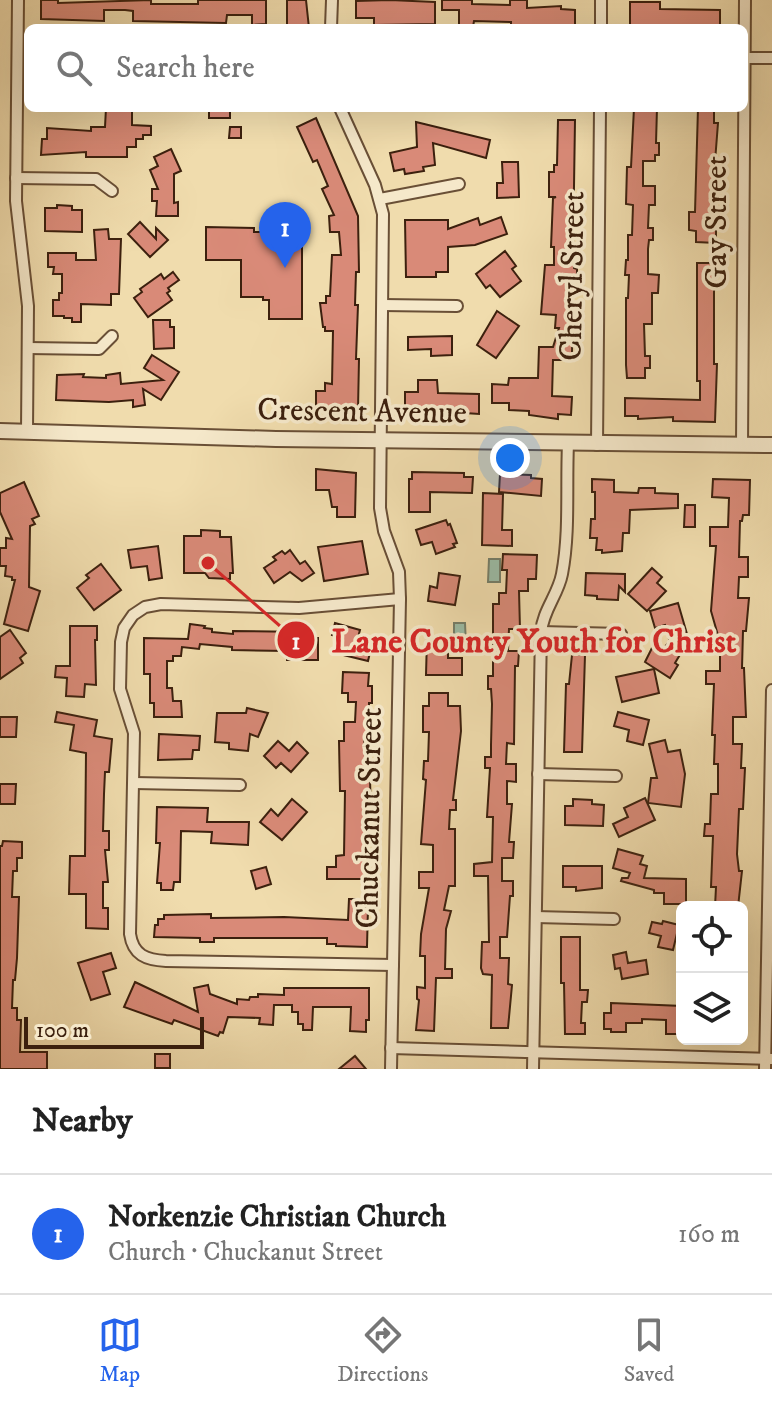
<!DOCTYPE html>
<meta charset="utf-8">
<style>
:root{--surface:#fff;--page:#f2f2f2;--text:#222;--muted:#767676;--line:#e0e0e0;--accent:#2563eb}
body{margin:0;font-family:"IM FELL DW Pica",serif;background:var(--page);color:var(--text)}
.controls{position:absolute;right:24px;bottom:24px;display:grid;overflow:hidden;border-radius:12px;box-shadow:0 8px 32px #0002}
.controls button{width:72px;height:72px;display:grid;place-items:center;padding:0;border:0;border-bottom:2px solid var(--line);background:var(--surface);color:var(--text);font:40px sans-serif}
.scale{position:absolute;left:24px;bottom:20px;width:180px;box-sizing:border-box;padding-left:8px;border:4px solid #3c200e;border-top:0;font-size:22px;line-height:28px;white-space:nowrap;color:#3c200e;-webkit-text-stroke:6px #f5e8ca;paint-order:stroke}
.you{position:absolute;left:510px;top:458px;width:28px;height:28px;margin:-20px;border:6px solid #fff;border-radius:50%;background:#1a73e8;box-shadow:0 0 0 12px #1a73e833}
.badge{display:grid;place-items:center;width:52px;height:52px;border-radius:50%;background:var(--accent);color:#fff;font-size:26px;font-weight:700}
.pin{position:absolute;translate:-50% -66px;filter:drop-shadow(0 2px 4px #0008)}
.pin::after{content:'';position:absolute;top:42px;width:28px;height:24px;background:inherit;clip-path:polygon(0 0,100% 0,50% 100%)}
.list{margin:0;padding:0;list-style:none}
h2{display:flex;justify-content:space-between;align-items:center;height:104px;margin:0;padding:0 32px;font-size:34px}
h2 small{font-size:26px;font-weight:400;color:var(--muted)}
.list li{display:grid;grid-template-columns:52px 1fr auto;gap:24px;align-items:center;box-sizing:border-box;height:120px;padding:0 32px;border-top:2px solid var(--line)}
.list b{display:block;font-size:30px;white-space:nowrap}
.list p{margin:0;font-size:26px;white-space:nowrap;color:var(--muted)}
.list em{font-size:26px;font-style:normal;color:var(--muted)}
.icon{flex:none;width:44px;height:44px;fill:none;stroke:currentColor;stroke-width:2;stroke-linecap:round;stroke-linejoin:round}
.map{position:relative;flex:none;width:772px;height:1069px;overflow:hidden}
.search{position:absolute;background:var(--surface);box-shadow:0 8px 32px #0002;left:24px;right:24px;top:24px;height:88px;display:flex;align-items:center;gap:20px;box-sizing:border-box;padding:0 28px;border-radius:12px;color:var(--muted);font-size:30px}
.sheet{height:224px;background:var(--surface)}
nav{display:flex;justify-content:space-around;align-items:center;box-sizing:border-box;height:112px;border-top:2px solid var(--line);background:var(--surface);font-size:22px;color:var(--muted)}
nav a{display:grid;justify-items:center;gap:4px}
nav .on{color:var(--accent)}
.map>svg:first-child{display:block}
.water{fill:#9bbca6;stroke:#757e69;stroke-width:2}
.building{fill:#d98a78;stroke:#3c200e;stroke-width:2}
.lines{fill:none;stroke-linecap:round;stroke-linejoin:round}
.minor-casing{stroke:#694f36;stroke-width:14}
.tertiary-casing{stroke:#694f36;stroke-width:18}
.minor{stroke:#f5e8ca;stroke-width:10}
.tertiary{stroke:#f5e8ca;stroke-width:14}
.labels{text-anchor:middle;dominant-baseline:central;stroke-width:7;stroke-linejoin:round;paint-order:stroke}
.street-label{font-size:32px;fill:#3c200e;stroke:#f5e8ca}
.leader{fill:none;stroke:#d62828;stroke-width:3}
.callout-dot{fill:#d62828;stroke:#f5e8ca;stroke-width:3}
.mark-label{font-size:24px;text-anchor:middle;font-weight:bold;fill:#fff}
.callout-label{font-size:34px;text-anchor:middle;font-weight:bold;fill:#d62828;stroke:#f5e8ca;stroke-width:7;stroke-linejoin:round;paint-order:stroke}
</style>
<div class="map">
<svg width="772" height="1069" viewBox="0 0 772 1069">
<rect width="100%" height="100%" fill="#f0dcad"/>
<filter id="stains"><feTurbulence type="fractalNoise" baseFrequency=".0025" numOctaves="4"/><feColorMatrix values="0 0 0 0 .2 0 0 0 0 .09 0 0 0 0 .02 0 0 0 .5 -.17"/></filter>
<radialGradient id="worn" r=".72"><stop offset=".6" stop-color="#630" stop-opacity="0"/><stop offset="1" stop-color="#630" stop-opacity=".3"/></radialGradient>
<g class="water">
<polygon points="489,559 500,559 500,582 488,582"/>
<polygon points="454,623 465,623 466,645 454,645"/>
</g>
<g class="building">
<polygon points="41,0 58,0 58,3 151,0 151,4 198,4 198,0 266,0 266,24 252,25 252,15 227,15 226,23 133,21 133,11 125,10 104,10 104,21 41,19"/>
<polygon points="287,0 306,0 309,28 287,28"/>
<polygon points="390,0 435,2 435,24 374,25 374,18 356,18 356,1"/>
<polygon points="442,0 472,0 472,4 510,5 510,0 527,0 527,8 561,6 561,9 575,10 575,27 511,28 511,22 474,21 473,27 459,27 459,10 442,10"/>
<polygon points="630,2 660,2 660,9 720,10 720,28 630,27"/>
<polygon points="106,108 132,108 132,125 151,126 151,135 143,135 143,139 136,139 136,147 127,147 127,157 86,157 86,152 41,155 42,139 47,139 47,128 91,131 91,127 105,127"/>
<rect x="209" y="108" width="21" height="10"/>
<polygon points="634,108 657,108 656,143 659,143 659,155 655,155 655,161 643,161 643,186 655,186 655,205 649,205 648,228 653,228 653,240 649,240 648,249 648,274 659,275 658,293 652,293 652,324 644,324 645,356 650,356 650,368 645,368 645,378 627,378 626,365 626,298 628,298 629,275 625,275 626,260 628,260 628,235 632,235 633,205 626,204 627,167 631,167"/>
<polygon points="698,108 714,108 714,123 718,123 711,213 712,228 716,229 716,243 696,242 696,231 689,230 689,212 695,212"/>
<polygon points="316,118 358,216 359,272 356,272 355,305 358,305 356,359 359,359 358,410 316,410 316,391 325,391 325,383 332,384 333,331 325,331 325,327 323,327 320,303 326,303 326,296 330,296 332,255 341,255 339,232 330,232 329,216 334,215 322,189 328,186 317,160 313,162 297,127"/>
<polygon points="558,120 575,120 573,253 574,268 577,269 577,279 573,279 572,354 563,354 563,360 553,360 552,396 572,397 571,415 558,414 558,419 529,415 529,411 509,410 509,403 492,403 492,384 508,385 509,378 538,378 539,347 553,347 559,328 555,328 556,315 541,314 545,265 554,265 554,247 551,247 553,198 556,197 549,197 549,172 554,172 554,165 557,165"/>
<polygon points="416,122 490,140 486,158 433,143 435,165 423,167 424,171 405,174 404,169 394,171 390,153 417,147"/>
<polygon points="230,127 241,127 241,138 229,138"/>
<polygon points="171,149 181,171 174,174 174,203 178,202 178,216 156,216 157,201 152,201 152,189 158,189 150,170 158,166 154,157"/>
<polygon points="502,162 518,162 519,197 497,198 497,183 503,183"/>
<polygon points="57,205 72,206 72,210 82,210 82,232 45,231 45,208 57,208"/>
<polygon points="501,217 507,234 475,245 448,247 448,272 436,272 436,277 406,277 405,220 448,220 448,229 478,218 480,225"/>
<polygon points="140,222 156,239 156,228 168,240 150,257 128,234"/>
<polygon points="206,227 254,228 254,232 302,232 302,319 269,319 269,300 263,300 263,297 241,297 241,260 206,260"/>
<polygon points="108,229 109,239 121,239 119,294 111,294 111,305 81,304 81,322 72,322 72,318 64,318 64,316 53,316 53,300 59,300 59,293 62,293 62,274 53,274 54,267 48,267 48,253 76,253 76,260 96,260 94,230"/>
<polygon points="505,251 516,266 512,269 521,281 500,297 490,285 486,288 476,274"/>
<polygon points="697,263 717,263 714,292 714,364 717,364 715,422 673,421 673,417 638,419 638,416 625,416 625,398 700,400 700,381 697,381"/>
<polygon points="173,272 179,280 168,288 170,291 167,293 172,300 148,317 134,298 142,292 140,289 161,274 164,279"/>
<polygon points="497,311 519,326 496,358 477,345"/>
<polygon points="153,320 170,320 170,327 174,327 174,348 154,349"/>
<polygon points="452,336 452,355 431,356 431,349 408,350 408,337"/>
<polygon points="152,355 179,372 161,400 143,389 145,405 133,407 133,400 109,402 56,400 57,375 84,374 83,377 106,378 106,375 120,373 121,384 163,380 144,368"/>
<polygon points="418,380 437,380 438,393 479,394 479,414 465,413 465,410 443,408 405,408 405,392 418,392"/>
<polygon points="316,469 356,473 355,517 337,517 337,507 332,507 329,490 316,490"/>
<polygon points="412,472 464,473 464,477 473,477 472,493 430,492 430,512 409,512 409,479 412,479"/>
<polygon points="500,474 531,475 531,478 542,479 541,496 499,492"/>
<polygon points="592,479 614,480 614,492 638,493 639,488 655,488 655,493 678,494 678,508 630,510 629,533 623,533 622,551 602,553 602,550 596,550 597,538 590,538 591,519 595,519 595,492 592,492"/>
<polygon points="713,479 750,480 749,515 743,515 742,521 740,521 739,557 748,557 748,577 739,577 738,598 749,598 746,631 743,631 742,668 744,668 746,717 733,717 733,744 742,744 741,768 745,768 743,809 739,809 737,854 739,871 742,871 738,907 715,907 716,887 711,887 713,836 704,836 705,824 710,824 711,794 718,794 718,764 714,764 715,735 712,735 714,684 706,684 706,671 720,671 720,653 713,653 713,639 719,639 711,611 716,546 710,546 710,527 728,527 729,498 712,497"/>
<polygon points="24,482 39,516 32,519 35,524 30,526 29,587 40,591 28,631 4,624 15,580 12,580 12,577 5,576 6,566 0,566 0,548 6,548 6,538 12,539 0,512 0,493"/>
<polygon points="483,493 503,494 502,530 512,530 512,546 482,545"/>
<polygon points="685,505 695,505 695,527 684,527"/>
<polygon points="446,520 448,525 450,524 457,543 453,544 455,547 436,554 432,542 421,545 416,530"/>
<polygon points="201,530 220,531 220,537 231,537 233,573 230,573 230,579 209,578 205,573 184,573 184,536 201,536"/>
<polygon points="362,541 368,574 324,581 318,547"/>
<polygon points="158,546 162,578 149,580 147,566 131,568 128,550"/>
<polygon points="290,550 300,564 305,561 314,573 302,581 290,572 274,583 264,568 276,560 273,557 282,551 285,554"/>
<polygon points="503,554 537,555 536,579 528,579 528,591 519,591 520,629 509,629 508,651 519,651 518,666 515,666 514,744 507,743 506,764 516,764 516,782 507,781 507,804 512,804 509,842 514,842 513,858 502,858 502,881 513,881 513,896 510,896 507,937 500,937 500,958 509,958 508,984 512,985 508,1028 491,1028 492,975 483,974 481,968 482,942 489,942 488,876 474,876 474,864 492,862 493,817 487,817 490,768 485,768 485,757 491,757 491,745 492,704 491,689 488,689 488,676 493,676 493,604 499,604 499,593 506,593 507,570 502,570"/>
<polygon points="101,564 121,590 94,610 77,588 89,578 86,575"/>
<polygon points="652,568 662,577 657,583 666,591 647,611 628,594"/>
<polygon points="439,573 460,576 455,605 428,601 430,586 437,588"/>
<polygon points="586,573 625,574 625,592 619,586 618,600 597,599 597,596 585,595"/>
<polygon points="678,603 687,634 669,639 665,625 655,628 650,611"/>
<polygon points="335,623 360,630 357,641 372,644 368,661 335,653 339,637 332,635"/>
<polygon points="190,624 205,626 204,628 212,629 212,632 233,634 233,631 306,632 306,638 318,638 318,660 287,660 287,651 232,650 232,647 200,644 199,649 182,647 181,656 173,656 173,661 167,661 167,688 172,688 173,701 181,701 182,717 154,717 154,703 150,703 150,674 144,674 144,638 188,639"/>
<polygon points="70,626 97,626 97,640 95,640 96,685 85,684 84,697 66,696 67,678 55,677 56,666 70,666"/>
<polygon points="10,630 26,653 20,658 23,663 0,679 0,637"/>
<polygon points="427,638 448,638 448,658 462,658 462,675 426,675"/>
<polygon points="667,644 681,653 675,663 678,665 670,678 645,662 652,648 661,653"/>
<polygon points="572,655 585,655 582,752 564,752 566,684 569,684"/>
<polygon points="654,669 659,693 622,702 616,677"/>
<polygon points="343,672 369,673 368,686 372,686 372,703 369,703 369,736 364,736 366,779 370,779 371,815 371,829 368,829 367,848 365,848 366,879 327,879 327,867 336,867 336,856 344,855 345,791 340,791 339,741 344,741 344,722 355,722 356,702 348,702 348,693 342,693"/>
<polygon points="429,693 448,693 448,706 460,706 461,731 453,800 456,800 456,810 450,810 449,829 455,829 455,886 449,886 444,910 451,911 446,929 445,969 452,969 452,978 436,978 434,1031 416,1030 419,1000 417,999 417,987 425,988 425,956 420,956 421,934 429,888 419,888 419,872 433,872 433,845 421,844 426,780 423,779 424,761 428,761 429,732 423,732 423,706 429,706"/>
<polygon points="247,708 268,713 258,737 250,734 248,751 229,749 229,743 215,742 217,713 246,713"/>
<polygon points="57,712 97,720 94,736 112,739 109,772 105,772 104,794 103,831 109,831 109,850 105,850 108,882 103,882 103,908 108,908 108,929 86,928 86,894 69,894 70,856 85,856 86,753 70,750 74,725 55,722"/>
<polygon points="618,712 649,720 643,745 627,741 629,730 614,726"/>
<polygon points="0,717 17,717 16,737 0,737"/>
<polygon points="159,734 200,736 199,750 193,750 192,759 158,760"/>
<polygon points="665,740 668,752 680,750 685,774 681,807 648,803 651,778 657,778 649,744"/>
<polygon points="278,741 289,751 297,742 308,753 291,772 281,763 276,768 264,756"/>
<polygon points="0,784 16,784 15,804 0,804"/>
<polygon points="645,798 655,820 619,837 613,824 628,817 624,808"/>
<polygon points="292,799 307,812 282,840 260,822 271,809 278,816"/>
<polygon points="573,799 592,800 592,804 604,805 603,826 565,825 565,806 573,806"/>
<polygon points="157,807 208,808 207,822 249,822 248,845 211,843 212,832 181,831 180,882 174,882 173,890 161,890 161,883 157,883 160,843 156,843"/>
<polygon points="3,841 22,842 22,858 17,858 17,871 13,871 12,897 19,897 17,958 15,980 13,980 12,1008 17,1008 17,1020 21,1020 20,1052 47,1052 47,1069 0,1069 0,846 2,846"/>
<polygon points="618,849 643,856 640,864 647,866 644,878 686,879 686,904 664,904 664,893 654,893 654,890 621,881 622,878 628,878 630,873 613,868"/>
<polygon points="563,866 602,866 602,888 576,891 576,887 563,887"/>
<polygon points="266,867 271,884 256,889 251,871"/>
<polygon points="349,899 365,899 364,907 368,907 367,947 336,946 336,944 327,944 327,938 214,938 214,942 200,942 200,938 154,937 155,925 158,925 158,919 164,919 164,915 211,914 211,918 284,917 348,920"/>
<polygon points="663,921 679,925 673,950 658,947 661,936 649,933 652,922 662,924"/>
<polygon points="561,937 580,937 580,990 588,990 587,1002 582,1002 581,1023 585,1023 585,1034 565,1034 564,983 561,983"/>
<polygon points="626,952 628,963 646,960 648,974 622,979 620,968 615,969 613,955"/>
<polygon points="111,953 116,968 103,972 110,994 91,1000 78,963"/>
<polygon points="135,982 198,1012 194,988 208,985 210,994 237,1004 237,999 249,1000 250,997 258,997 258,994 284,995 284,988 369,988 369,1020 366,1020 366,1032 350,1031 351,1007 313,1007 312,1030 303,1030 303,1024 298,1024 298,1012 292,1012 292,1005 274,1005 273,1025 259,1024 260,1018 228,1017 223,1033 220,1032 218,1036 174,1020 172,1024 124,1007"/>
<polygon points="611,1003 682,1006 680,1034 666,1034 666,1020 642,1019 642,1023 626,1023 626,1032 611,1032 611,1029 604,1029 604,1013 611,1013"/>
<rect x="155" y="1054" width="15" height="14"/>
<polygon points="355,1056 366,1069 339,1069"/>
</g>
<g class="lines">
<defs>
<g id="minor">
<polyline points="18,0 16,201 28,306 27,431"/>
<polyline points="331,28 332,0"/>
<polyline points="601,28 601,0"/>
<polyline points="744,58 772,58"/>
<polyline points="340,108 375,185 383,214 380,508 384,531 399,572 400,599 391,1069"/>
<polyline points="16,178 96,179 112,191"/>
<polyline points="380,199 459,184"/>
<polyline points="383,305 457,306"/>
<polyline points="28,348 99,349 112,336"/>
<polyline points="597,445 600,108"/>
<polyline points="742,445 745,0"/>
<polyline points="541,632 621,634"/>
<polyline points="538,774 616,776"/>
<polyline points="134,783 240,785"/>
<polyline points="536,917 614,919"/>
<path d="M 393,965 L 166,961 C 146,960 133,955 130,934 L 134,733 L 120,689 L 121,642 L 124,628 L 133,615 L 145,607 L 161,604 L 299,608 L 400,599"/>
<polyline points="391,1048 772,1059"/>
<path d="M 533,1069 L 541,632 C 543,610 558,595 562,574 C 570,532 566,486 568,444"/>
<polyline points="765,1069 772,690"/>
</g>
<polyline id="tertiary" points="0,431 276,439 772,445"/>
</defs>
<use href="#minor" class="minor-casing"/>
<use href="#tertiary" class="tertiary-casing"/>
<use href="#minor" class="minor"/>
<use href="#tertiary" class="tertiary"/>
</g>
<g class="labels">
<g class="street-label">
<text transform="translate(717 222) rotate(-90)">Gay Street</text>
<text transform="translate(573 276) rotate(-89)">Cheryl Street</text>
<text transform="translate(362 412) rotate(1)">Crescent Avenue</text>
<text transform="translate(370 818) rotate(-89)">Chuckanut Street</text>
</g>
</g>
<path class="leader" d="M208 563L296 640"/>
<g class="callout-dot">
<circle cx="208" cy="563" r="8"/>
<circle cx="296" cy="640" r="20"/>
</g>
<g class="mark-label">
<text x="296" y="649">1</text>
</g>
<g class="callout-label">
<text x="534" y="652">Lane County Youth for Christ</text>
</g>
<rect width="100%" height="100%" filter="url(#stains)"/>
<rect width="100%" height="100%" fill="url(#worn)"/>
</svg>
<div class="controls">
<button><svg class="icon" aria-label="locate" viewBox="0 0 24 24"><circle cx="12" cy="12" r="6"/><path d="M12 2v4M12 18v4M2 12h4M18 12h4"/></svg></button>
<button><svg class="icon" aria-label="layers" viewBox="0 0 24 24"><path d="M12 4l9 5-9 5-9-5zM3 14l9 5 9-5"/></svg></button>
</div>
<div class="scale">100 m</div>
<div class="you"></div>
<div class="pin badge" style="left:285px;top:268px">1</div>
<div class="search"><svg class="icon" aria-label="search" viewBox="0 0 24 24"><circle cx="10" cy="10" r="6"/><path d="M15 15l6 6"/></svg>Search here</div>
</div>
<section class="sheet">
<h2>Nearby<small></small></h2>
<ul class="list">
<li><span class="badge">1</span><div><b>Norkenzie Christian Church</b><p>Church · Chuckanut Street</p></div><em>160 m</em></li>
</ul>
</section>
<nav>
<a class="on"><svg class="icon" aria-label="map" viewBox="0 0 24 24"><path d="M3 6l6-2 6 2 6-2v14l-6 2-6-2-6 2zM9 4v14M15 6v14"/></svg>Map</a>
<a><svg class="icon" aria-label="directions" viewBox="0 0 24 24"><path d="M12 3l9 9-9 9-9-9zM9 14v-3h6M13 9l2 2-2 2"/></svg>Directions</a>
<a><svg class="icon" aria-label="saved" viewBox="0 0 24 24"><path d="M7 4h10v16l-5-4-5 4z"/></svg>Saved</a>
</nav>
